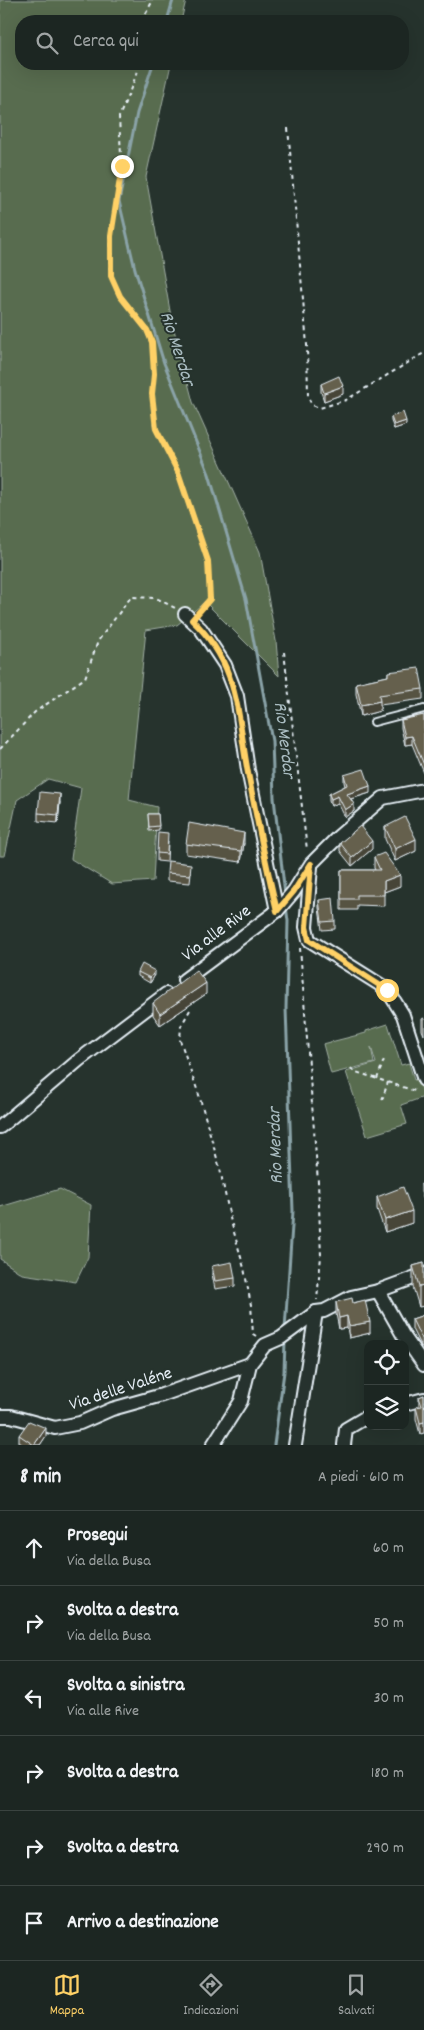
<!DOCTYPE html>
<html lang="it">
<meta charset="utf-8">
<style>
:root{--surface:#1c2622;--page:#29322f;--text:#f1f3f6;--muted:#a0a5a5;--line:#3a4340;--accent:#ffd166}
body{margin:0;font-family:Dekko,sans-serif;background:var(--page);color:var(--text)}
.controls{position:absolute;right:15px;bottom:15px;display:grid;overflow:hidden;border-radius:10px;box-shadow:0 5px 20px #0002}
.controls button{width:45px;height:45px;display:grid;place-items:center;padding:0;border:0;border-bottom:1px solid var(--line);background:var(--surface);color:var(--text);font:25px sans-serif}
.stop{position:absolute;width:15px;height:15px;margin:-11px;border:4px solid #ffd166;border-radius:50%;background:#fff}
.stop.end{background:#ffd166;border-color:#fff;box-shadow:0 1px 5px #0008}
.list{margin:0;padding:0;list-style:none}
h2{display:flex;justify-content:space-between;align-items:center;height:65px;margin:0;padding:0 20px;font-size:21px}
h2 small{font-size:16px;font-weight:400;color:var(--muted)}
.list li{display:grid;grid-template-columns:32px 1fr auto;gap:15px;align-items:center;box-sizing:border-box;height:75px;padding:0 20px;border-top:1px solid var(--line)}
.list b{display:block;font-size:19px;white-space:nowrap}
.list p{margin:0;font-size:16px;white-space:nowrap;color:var(--muted)}
.list em{font-size:16px;font-style:normal;color:var(--muted)}
.icon{flex:none;width:28px;height:28px;fill:none;stroke:currentColor;stroke-width:2;stroke-linecap:round;stroke-linejoin:round}
.map{position:relative;flex:none;width:424px;height:1445px;overflow:hidden}
.search{position:absolute;background:var(--surface);box-shadow:0 5px 20px #0002;left:15px;right:15px;top:15px;height:55px;display:flex;align-items:center;gap:12px;box-sizing:border-box;padding:0 18px;border-radius:20px;color:var(--muted);font-size:19px}
.sheet{height:515px;background:var(--surface)}
nav{display:flex;justify-content:space-around;align-items:center;box-sizing:border-box;height:70px;border-top:1px solid var(--line);background:var(--surface);font-size:14px;color:var(--muted)}
nav a{display:grid;justify-items:center;gap:2px}
nav .on{color:var(--accent)}
.map>svg:first-child{display:block}
.green{fill:#596c4f;stroke:#a0aea4}
.lines{fill:none;stroke-linecap:round;stroke-linejoin:round}
.stream{stroke:#8aa3a8;stroke-width:3}
.lane-casing{stroke:#e8f1f8;stroke-width:10}
.street-casing{stroke:#e8f1f8;stroke-width:16}
.path{stroke:#e8f1f8;stroke-width:2;stroke-dasharray:4 4;stroke-linecap:butt}
.lane{stroke:#26332d;stroke-width:6}
.street{stroke:#26332d;stroke-width:12}
.wall{fill:#575343;stroke:#e8f1f8}
.shaded-wall{fill:#474437;stroke:#e8f1f8}
.building{fill:#65614e;stroke:#e8f1f8}
.route{stroke:#ffd166;stroke-width:6}
.labels{text-anchor:middle;dominant-baseline:central;stroke-width:4;stroke-linejoin:round;paint-order:stroke}
.street-label{font-size:18px;fill:#e8f1f8;stroke:#26332d}
.water-label{font-size:19px;font-style:italic;fill:#aabdc2;stroke:#26332d}
</style>
<div class="map">
<svg width="424" height="1445" viewBox="0 0 424 1445">
<rect width="100%" height="100%" fill="#26332d"/>
<filter id="ink" filterUnits="userSpaceOnUse"><feTurbulence type="fractalNoise" baseFrequency=".02" numOctaves="2"/><feDisplacementMap in="SourceGraphic" scale="10" xChannelSelector="R" yChannelSelector="G"/><feConvolveMatrix kernelMatrix="1 2 1 2 8 2 1 2 1" color-interpolation-filters="sRGB"/></filter>
<g filter="url(#ink)">
<g class="green">
<polygon points="0,0 186,0 181,21 21,21 21,64 171,64 146,177 172,322 193,402 260,552 276,641 279,676 205,602 177,625 146,630 129,800 157,807 153,881 112,884 71,859 81,788 48,779 17,800 5,856 0,856"/>
<polygon points="388,1024 401,1065 409,1063 414,1080 419,1078 424,1097 401,1105 407,1124 367,1136 346,1072 376,1063 371,1047 374,1063 331,1074 323,1044 366,1033 366,1031"/>
<polygon points="60,1189 91,1205 88,1257 76,1282 22,1274 0,1259 0,1207"/>
</g>
<g class="lines">
<g class="stream">
<polyline points="167,21 173,0"/>
<polyline points="153,64 137,113 119,201 135,269 164,363 209,474 246,599 272,741 274,798 285,895"/>
<polyline points="285,1329 293,1211 286,1008 288,921 286,906"/>
<polyline points="274,1445 284,1372 285,1341"/>
</g>
<defs>
<polyline id="lane" points="374,722 424,709"/>
<g id="street">
<polyline points="185,614 201,629 225,665 237,696 248,770 277,911"/>
<polyline points="311,867 306,927 309,940 387,989 403,1015 424,1080"/>
<polyline points="184,980 277,911 294,891 311,864 339,836 383,798 424,790"/>
<polyline points="0,1127 79,1060 166,994"/>
<polyline points="378,1291 403,1335 424,1365"/>
<polyline points="405,1404 424,1399"/>
<polyline points="0,1416 11,1416 55,1428 80,1423 112,1409 162,1395 250,1364"/>
<polyline points="213,1445 241,1401 250,1364 265,1345 281,1338 316,1312 324,1311 351,1297 378,1291 424,1274"/>
<polyline points="295,1445 316,1312"/>
<polyline points="344,1445 346,1429 368,1416"/>
</g>
</defs>
<use href="#lane" class="lane-casing"/>
<use href="#street" class="street-casing"/>
<g class="path">
<polyline points="142,21 153,0"/>
<polyline points="137,64 138,71 119,117 122,175 111,236 111,276 120,296 147,330 152,342 154,374 152,394 156,429 178,472 208,561 210,599 200,611"/>
<polyline points="288,128 307,345 308,397 312,405 320,408 346,400 424,353"/>
<polyline points="284,652 307,850"/>
<polyline points="0,749 35,712 85,678 98,641 131,597 156,598 175,608"/>
<polyline points="300,948 318,1182 321,1256 317,1300"/>
<polyline points="190,1010 181,1026 180,1040 199,1095 220,1169 230,1218 244,1268 251,1305 253,1334 256,1336"/>
<polyline points="351,1068 353,1071 415,1091 417,1089"/>
<polyline points="377,1079 385,1057"/>
<polyline points="382,1100 388,1082"/>
</g>
<use href="#lane" class="lane"/>
<use href="#street" class="street"/>
</g>
<g class="wall">
<polygon points="321,384 343,394 324,401 321,392"/>
<polygon points="391,417 406,425 394,429 391,421"/>
<polygon points="388,672 423,689 423,699 380,705 380,711 361,716 356,694 356,683 388,676"/>
<polygon points="424,715 424,773 412,744 405,745 401,728 401,720"/>
<polygon points="344,775 370,793 351,799 354,811 345,817 338,803 331,806 329,801 329,794 345,786 344,782"/>
<polygon points="60,802 58,823 38,821 38,813"/>
<polygon points="148,814 158,814 159,830 149,831"/>
<polygon points="385,827 416,851 395,861 385,839"/>
<polygon points="168,841 167,862 157,861 157,853"/>
<polygon points="244,843 241,862 186,854 186,844"/>
<polygon points="340,843 372,849 352,866 340,851"/>
<polygon points="374,857 400,886 384,892 384,906 357,905 357,910 341,910 341,870 375,870 374,868"/>
<polygon points="191,872 190,883 167,881 167,873"/>
<polygon points="319,900 335,921 335,929 322,930 319,908"/>
<polygon points="138,972 155,975 150,983 138,976"/>
<polygon points="206,994 160,1025 153,1015 153,1003"/>
<polygon points="424,1018 424,1035 422,1030 422,1019"/>
<polygon points="421,1184 424,1184 424,1201 421,1192"/>
<polygon points="377,1197 412,1223 385,1232 377,1209"/>
<polygon points="424,1263 419,1307 413,1287 413,1266"/>
<polygon points="212,1266 235,1278 235,1286 215,1289 212,1274"/>
<polygon points="336,1302 353,1303 370,1333 349,1338 347,1328 339,1329 336,1314"/>
<polygon points="424,1315 421,1347 412,1329 412,1319"/>
<polygon points="424,1395 424,1433 420,1434 416,1419 416,1407 419,1406 419,1397"/>
<polygon points="19,1435 46,1436 40,1445 23,1445 19,1442"/>
</g>
<g class="shaded-wall">
<polygon points="343,386 343,394 324,401 324,393"/>
<polygon points="406,421 406,425 394,429 394,425"/>
<polygon points="380,701 380,711 361,716 361,705"/>
<polygon points="412,736 412,744 405,745 405,737"/>
<polygon points="370,786 370,793 347,800 347,794"/>
<polygon points="60,794 60,802 58,823 58,815"/>
<polygon points="338,796 338,803 331,806 331,799"/>
<polygon points="354,804 354,811 345,817 345,810"/>
<polygon points="244,833 244,843 241,862 241,851"/>
<polygon points="416,839 416,851 395,861 395,849"/>
<polygon points="372,841 372,849 352,866 352,858"/>
<polygon points="400,875 400,886 384,892 384,881"/>
<polygon points="155,971 155,975 150,983 150,978"/>
<polygon points="206,983 206,994 160,1025 160,1014"/>
<polygon points="412,1211 412,1223 385,1232 385,1220"/>
<polygon points="424,1285 424,1306 419,1307 419,1286"/>
<polygon points="347,1316 347,1328 339,1329 339,1318"/>
<polygon points="370,1322 370,1333 349,1338 349,1326"/>
<polygon points="424,1337 424,1346 421,1347 421,1338"/>
<polygon points="424,1422 424,1433 420,1434 420,1423"/>
<polygon points="46,1428 46,1436 40,1445 34,1445"/>
</g>
<g class="building">
<polygon points="339,376 343,386 324,393 321,384"/>
<polygon points="403,412 406,421 394,425 391,417"/>
<polygon points="419,668 423,689 379,695 380,701 361,705 356,683 388,676 388,672"/>
<polygon points="424,715 424,765 412,736 405,737 401,720"/>
<polygon points="364,769 370,786 347,794 354,804 345,810 338,796 331,799 329,794 347,785 344,775"/>
<polygon points="40,792 60,794 58,815 38,813"/>
<polygon points="148,814 158,814 159,826 149,827"/>
<polygon points="405,817 416,839 395,849 385,827"/>
<polygon points="189,823 244,833 241,851 186,844"/>
<polygon points="360,826 372,841 352,858 340,843"/>
<polygon points="158,832 168,833 167,854 157,853"/>
<polygon points="384,853 400,875 384,881 384,895 357,895 357,899 341,899 341,870 380,870 374,857"/>
<polygon points="168,861 191,864 190,875 167,873"/>
<polygon points="333,898 335,921 322,922 319,900"/>
<polygon points="142,964 155,971 150,978 138,972"/>
<polygon points="196,970 206,983 160,1014 153,1003"/>
<polygon points="421,1184 424,1184 424,1193"/>
<polygon points="403,1187 412,1211 385,1220 377,1197"/>
<polygon points="232,1262 235,1278 215,1281 212,1266"/>
<polygon points="424,1263 424,1285 419,1286 413,1266"/>
<polygon points="352,1298 353,1303 365,1300 370,1322 349,1326 347,1316 339,1318 336,1302"/>
<polygon points="424,1315 424,1337 421,1338 412,1319"/>
<polygon points="424,1395 424,1422 420,1423 416,1407 422,1406 419,1397"/>
<polygon points="29,1421 46,1428 34,1445 19,1435"/>
</g>
</g>
<g class="lines" filter="url(#ink)">
<path class="route" d="M 122,166 L 111,236 L 111,276 L 120,296 L 147,330 L 152,342 L 154,374 L 152,394 L 156,429 L 178,472 L 208,561 L 210,599 L 192,620 C 240,665 237,715 248,773 C 257,820 266,865 277,911 L 294,891 L 311,864 L 306,927 L 309,940 L 387,990"/>
</g>
<g class="labels">
<g class="street-label">
<text transform="translate(217 934) rotate(-37)">Via alle Rive</text>
<text transform="translate(121 1390) rotate(-18)">Via delle Valéne</text>
</g>
<g class="water-label">
<text transform="translate(176 349) rotate(72)">Rio Merdar</text>
<text transform="translate(283 740) rotate(83)">Rio Merdar</text>
<text transform="translate(277 1146) rotate(-92)">Rio Merdar</text>
</g>
</g>
</svg>
<div class="controls">
<button><svg class="icon" aria-label="locate" viewBox="0 0 24 24"><circle cx="12" cy="12" r="6"/><path d="M12 2v4M12 18v4M2 12h4M18 12h4"/></svg></button>
<button><svg class="icon" aria-label="layers" viewBox="0 0 24 24"><path d="M12 4l9 5-9 5-9-5zM3 14l9 5 9-5"/></svg></button>
</div>
<div class="stop" style="left:387px;top:990px"></div>
<div class="stop end" style="left:122px;top:166px"></div>
<div class="search"><svg class="icon" aria-label="search" viewBox="0 0 24 24"><circle cx="10" cy="10" r="6"/><path d="M15 15l6 6"/></svg>Cerca qui</div>
</div>
<section class="sheet">
<h2>8 min<small>A piedi · 610 m</small></h2>
<ul class="list">
<li><svg class="icon" aria-label="ahead" viewBox="0 0 24 24"><path d="M12 20V5M6 11l6-6 6 6"/></svg><div><b>Prosegui</b><p>Via della Busa</p></div><em>60 m</em></li>
<li><svg class="icon" aria-label="right" viewBox="0 0 24 24"><path d="M7 20v-9h11M14 6l5 5-5 5"/></svg><div><b>Svolta a destra</b><p>Via della Busa</p></div><em>50 m</em></li>
<li><svg class="icon" aria-label="left" viewBox="0 0 24 24"><path d="M17 20v-9H6M10 6l-5 5 5 5"/></svg><div><b>Svolta a sinistra</b><p>Via alle Rive</p></div><em>30 m</em></li>
<li><svg class="icon" aria-label="right" viewBox="0 0 24 24"><path d="M7 20v-9h11M14 6l5 5-5 5"/></svg><div><b>Svolta a destra</b></div><em>180 m</em></li>
<li><svg class="icon" aria-label="right" viewBox="0 0 24 24"><path d="M7 20v-9h11M14 6l5 5-5 5"/></svg><div><b>Svolta a destra</b></div><em>290 m</em></li>
<li><svg class="icon" aria-label="arrive" viewBox="0 0 24 24"><path d="M6 21V4h12l-3 4 3 4H6"/></svg><div><b>Arrivo a destinazione</b></div></li>
</ul>
</section>
<nav>
<a class="on"><svg class="icon" aria-label="map" viewBox="0 0 24 24"><path d="M3 6l6-2 6 2 6-2v14l-6 2-6-2-6 2zM9 4v14M15 6v14"/></svg>Mappa</a>
<a><svg class="icon" aria-label="directions" viewBox="0 0 24 24"><path d="M12 3l9 9-9 9-9-9zM9 14v-3h6M13 9l2 2-2 2"/></svg>Indicazioni</a>
<a><svg class="icon" aria-label="saved" viewBox="0 0 24 24"><path d="M7 4h10v16l-5-4-5 4z"/></svg>Salvati</a>
</nav>
